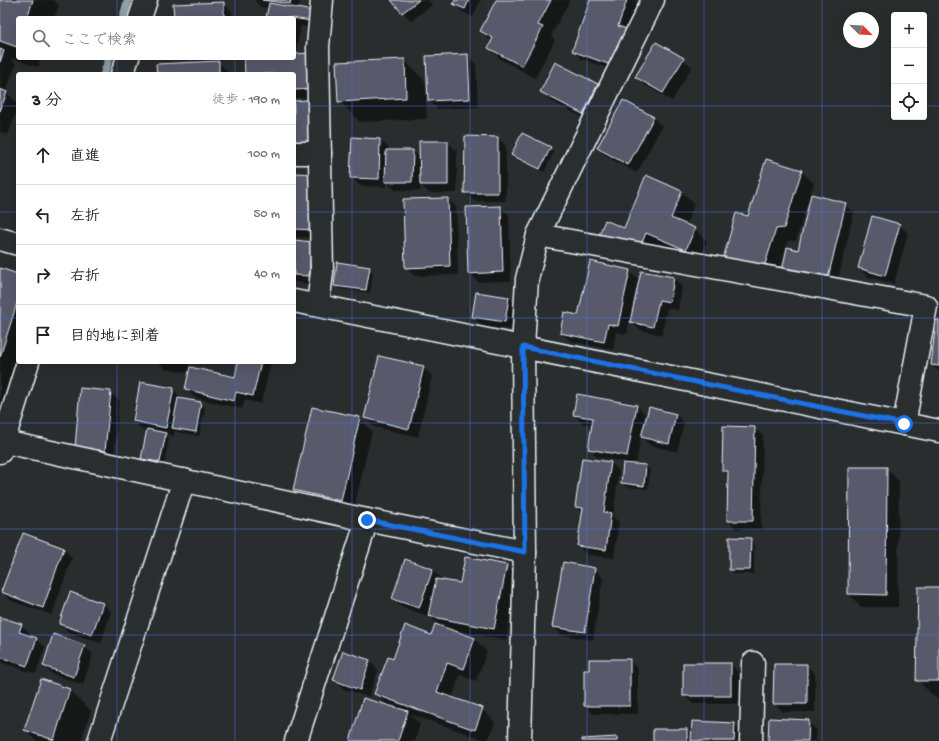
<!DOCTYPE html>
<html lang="ja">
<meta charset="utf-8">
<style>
:root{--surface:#fff;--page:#f6f6f6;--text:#202124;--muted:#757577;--line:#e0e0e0}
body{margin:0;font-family:"Gochi Hand","Klee One",sans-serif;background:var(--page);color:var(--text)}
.controls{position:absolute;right:12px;top:12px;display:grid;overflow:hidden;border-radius:4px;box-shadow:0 4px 16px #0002}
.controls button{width:36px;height:36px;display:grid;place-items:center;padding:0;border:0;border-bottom:1px solid var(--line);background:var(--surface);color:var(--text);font:20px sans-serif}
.compass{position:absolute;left:843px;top:12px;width:36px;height:36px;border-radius:50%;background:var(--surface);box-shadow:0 4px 16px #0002;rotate:114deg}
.stop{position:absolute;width:12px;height:12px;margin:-9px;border:3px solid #1a73e8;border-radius:50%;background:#fff}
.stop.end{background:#1a73e8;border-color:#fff;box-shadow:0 1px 4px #0008}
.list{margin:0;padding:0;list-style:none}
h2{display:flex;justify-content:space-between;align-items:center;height:52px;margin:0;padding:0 16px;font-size:17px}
h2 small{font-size:13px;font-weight:400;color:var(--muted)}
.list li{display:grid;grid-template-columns:26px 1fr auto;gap:12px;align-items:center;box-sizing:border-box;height:60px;padding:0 16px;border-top:1px solid var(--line)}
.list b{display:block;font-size:15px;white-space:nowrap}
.list em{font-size:13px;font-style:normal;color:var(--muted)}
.icon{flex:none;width:22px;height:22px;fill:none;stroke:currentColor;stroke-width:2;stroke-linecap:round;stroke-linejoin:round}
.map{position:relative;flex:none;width:939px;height:741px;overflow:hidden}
.search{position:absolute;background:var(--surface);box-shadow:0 4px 16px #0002;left:16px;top:16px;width:280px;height:44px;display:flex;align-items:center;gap:10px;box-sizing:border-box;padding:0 14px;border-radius:4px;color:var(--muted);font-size:15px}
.panel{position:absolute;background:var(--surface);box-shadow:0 4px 16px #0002;left:16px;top:72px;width:280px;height:292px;border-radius:4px}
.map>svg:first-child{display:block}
.shadow{fill:#0007}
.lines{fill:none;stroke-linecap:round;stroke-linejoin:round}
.stream{stroke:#8ca0a8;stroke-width:8}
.building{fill:#585a6c;stroke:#e8f1f8}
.minor-casing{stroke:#e8f1f8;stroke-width:25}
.minor{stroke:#2a2d2e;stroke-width:22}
.route{stroke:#1a73e8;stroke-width:5}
.grid{fill:none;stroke:#466fde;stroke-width:1;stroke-opacity:0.55}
</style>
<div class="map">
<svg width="939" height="741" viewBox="0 0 939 741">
<rect width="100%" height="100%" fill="#2a2d2e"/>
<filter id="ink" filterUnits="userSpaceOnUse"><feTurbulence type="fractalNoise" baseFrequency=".025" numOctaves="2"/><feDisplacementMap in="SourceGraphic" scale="8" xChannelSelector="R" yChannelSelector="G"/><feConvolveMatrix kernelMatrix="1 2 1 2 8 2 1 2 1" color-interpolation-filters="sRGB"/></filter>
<g filter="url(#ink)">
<g class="shadow">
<polygon points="0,0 54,0 59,5 54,18 18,18 18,58 41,58 38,67 10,58 16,64 6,92 18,104 18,107 8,135 0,132"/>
<polygon points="254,0 300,0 299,10 320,29 301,26 295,55 321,97 294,98 294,74 246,74 245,58 294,58 294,18 267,18 269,8 261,7"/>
<polygon points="393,0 428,0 432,5 411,21"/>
<polygon points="456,0 481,0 473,17 463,12 454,3"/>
<polygon points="497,0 570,0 551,36 555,40 535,78 502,60 489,48 492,42 481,31"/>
<polygon points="591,0 634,0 638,3 627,31 623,74 581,59 573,50"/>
<polygon points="223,3 232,12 232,18 175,18"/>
<polygon points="467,55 476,64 478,107 437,109 429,100"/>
<polygon points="194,58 219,58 219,63 227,71 227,74 158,74 199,63"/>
<polygon points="683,59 692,67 672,101 645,85 636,77"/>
<polygon points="404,60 425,81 427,119 360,122 339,101"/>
<polygon points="556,63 598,85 606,93 591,122 549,100 541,91"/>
<polygon points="308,101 317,151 294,151 294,102"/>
<polygon points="653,118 662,126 637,173 607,157 598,148"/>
<polygon points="498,138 506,146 506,201 474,201 465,192"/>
<polygon points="353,139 380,140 389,148 389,151 413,151 420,159 448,142 457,151 457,193 429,193 421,185 420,191 395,190 387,182 387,187 360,186 351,177"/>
<polygon points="550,148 554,152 544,172 517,159 513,155"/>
<polygon points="801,171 814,183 796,241 788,241 776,283 736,271 749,218"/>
<polygon points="294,174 321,238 294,237"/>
<polygon points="682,191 694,204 686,225 694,229 707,241 699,262 658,245 650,264 625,229"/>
<polygon points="448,199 456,207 458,275 414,276 406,267"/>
<polygon points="845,204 854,212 836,290 799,251"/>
<polygon points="500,207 509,215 511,281 478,282 469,273"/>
<polygon points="899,225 908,233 894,284 868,277 859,268"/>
<polygon points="294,241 312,243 317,285 294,282"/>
<polygon points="369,268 373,273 370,293 339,289 335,285"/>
<polygon points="0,269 18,275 18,362 0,424"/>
<polygon points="629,271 638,279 627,334 616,332 613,350 570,341 561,332"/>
<polygon points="674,278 682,287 678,310 667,308 662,335 640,330 632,322"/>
<polygon points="509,298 517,306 514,330 482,326 473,317"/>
<polygon points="939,321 939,372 932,365"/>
<polygon points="158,362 190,362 189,368 235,379 239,362 271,362 261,404 245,400 242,409 195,398 186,389 190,373 165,369"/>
<polygon points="423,367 432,376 418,437 374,427 365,418"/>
<polygon points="173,389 182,398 181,400 201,403 205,408 199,436 177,432 175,430 174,436 165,434 169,438 164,466 147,463 142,458 148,431 142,430 134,421"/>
<polygon points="110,392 119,400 114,459 84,456"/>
<polygon points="637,406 645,414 642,431 644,432 676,414 684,423 677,452 651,446 641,436 636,465 646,466 650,470 648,489 626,487 622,483 624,462 597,457 589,448 593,425 582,423 574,414"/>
<polygon points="359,418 372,431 353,513 307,502 295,490"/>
<polygon points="754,428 763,436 761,529 736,529 728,520 729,476 723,471"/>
<polygon points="611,463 619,471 613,517 619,522 614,558 587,555 578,546 583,514 576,507"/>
<polygon points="886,468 899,481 898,607 861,607 849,594"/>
<polygon points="23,535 64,549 72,558 52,615 11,601 2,592"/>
<polygon points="750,539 754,543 754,574 734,574 730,570"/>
<polygon points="506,566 519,579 506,641 454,630 453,631 475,639 487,652 476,681 460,675 452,698 482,709 495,722 488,741 409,714 420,724 415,741 351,741 388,706 376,694 394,660 432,636 441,627 428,614 428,616 401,607 393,598 432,570 441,578 440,580 461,585"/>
<polygon points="595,569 603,578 593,640 562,635 553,627"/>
<polygon points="939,588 939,701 917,680"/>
<polygon points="103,603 111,612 101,643 69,633 60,624"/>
<polygon points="0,618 21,625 30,633 29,636 36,639 45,647 36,674 0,662"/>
<polygon points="84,646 93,654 83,685 52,674 44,666"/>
<polygon points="344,652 370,661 378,670 369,697 343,689 334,680"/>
<polygon points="629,660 638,669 638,714 594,714 585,706"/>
<polygon points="731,664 739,673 739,704 693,704 684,695"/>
<polygon points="806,665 815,674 815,712 783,712 774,703"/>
<polygon points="42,681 70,690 91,711 81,741 36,741 25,730"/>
<polygon points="808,721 817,730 816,741 769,741"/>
<polygon points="735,724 743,733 743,741 654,741 687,730 692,735"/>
</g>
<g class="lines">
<g class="stream">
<polyline points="123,18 128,0"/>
<polyline points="104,74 109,58"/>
</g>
</g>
<g class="building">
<polygon points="0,0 33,0 27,18 18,18 18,44 17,47 0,41"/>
<polygon points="262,0 291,0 290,4"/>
<polygon points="391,0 419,0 402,13"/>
<polygon points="455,0 469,0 465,9 453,4"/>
<polygon points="496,0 551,0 538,25 543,27 522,66 488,48 493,38 480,31"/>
<polygon points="590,0 627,0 618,26 627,29 614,66 572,51"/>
<polygon points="224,2 224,18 174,18 173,4"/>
<polygon points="269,3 313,11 311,21 292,18 266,18"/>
<polygon points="656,42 684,58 663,93 635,77"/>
<polygon points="0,49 4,51 0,62"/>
<polygon points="311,53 313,89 294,90 294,74 245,74 244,58 294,58 294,54"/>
<polygon points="468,54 470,99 428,101 426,56"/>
<polygon points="405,59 406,98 338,102 336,62"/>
<polygon points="219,61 219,74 157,74 156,64"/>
<polygon points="555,62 598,84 583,114 540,92"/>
<polygon points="0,89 7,92 0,111"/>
<polygon points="308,100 308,143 294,143 294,101"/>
<polygon points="623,100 654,117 628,165 597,148"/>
<polygon points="522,133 551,147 540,169 511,155"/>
<polygon points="465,136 498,137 498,193 464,193"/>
<polygon points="352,137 380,139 379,179 350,178"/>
<polygon points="419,141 448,141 448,185 420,185"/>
<polygon points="386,150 413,150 412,182 385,182"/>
<polygon points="766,159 802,170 784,228 776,229 763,271 723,259 736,213 748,216"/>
<polygon points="294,173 315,174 313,230 294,229"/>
<polygon points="646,175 682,191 671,218 695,228 686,250 646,233 638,252 599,235 605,220 624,228"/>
<polygon points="811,194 846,203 827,282 782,271 787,247 798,250"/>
<polygon points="448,198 450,266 405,268 403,199"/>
<polygon points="501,206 503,272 468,274 466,207"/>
<polygon points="872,216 900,224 885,276 858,268"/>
<polygon points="294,240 312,242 309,276 294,275"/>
<polygon points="590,261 630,270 618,326 608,324 604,342 560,333 564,312 578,315"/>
<polygon points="337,262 370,267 366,290 334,286"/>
<polygon points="0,268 18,274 18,300 0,357"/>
<polygon points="641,271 674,277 670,302 659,300 653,327 630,322"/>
<polygon points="476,292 509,297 505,322 472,317"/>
<polygon points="936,320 939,320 939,366 931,365"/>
<polygon points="379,356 424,366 409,429 364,418"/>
<polygon points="238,362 261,362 253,396 236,392 234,401 185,389 190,367 235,377"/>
<polygon points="140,382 174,388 166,428 133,421"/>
<polygon points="80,388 111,391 105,451 75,448"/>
<polygon points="577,394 637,405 627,456 588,449 593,418 573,415"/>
<polygon points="178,398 201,402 196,432 172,428"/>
<polygon points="312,407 360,417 341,501 293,490"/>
<polygon points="649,407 676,414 669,444 641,437"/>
<polygon points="723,426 755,427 753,521 727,521 728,471 722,471"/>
<polygon points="147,429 166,433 160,462 141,459"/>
<polygon points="582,458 611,462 604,512 611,513 606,550 577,546 583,508 575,507"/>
<polygon points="623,463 646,465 644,486 621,483"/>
<polygon points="849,467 887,467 886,595 848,594"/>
<polygon points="23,533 64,548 43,608 1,592"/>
<polygon points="729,537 751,538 750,570 729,570"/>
<polygon points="465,557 507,565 494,629 428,616 436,579 460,583"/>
<polygon points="405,559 433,569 419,608 392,599"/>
<polygon points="563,562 595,568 585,632 552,627"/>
<polygon points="918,587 939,587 939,681 916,681"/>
<polygon points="70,592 103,603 92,635 59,624"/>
<polygon points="0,617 22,624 19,632 37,638 27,666 0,657"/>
<polygon points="435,624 475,638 464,669 447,663 437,692 483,708 475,730 374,694 388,657 393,659 405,625 431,635"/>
<polygon points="53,634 85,645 74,677 43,666"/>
<polygon points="343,651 370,660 360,690 333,680"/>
<polygon points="589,659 630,659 630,706 584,706 584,670 589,670"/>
<rect x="683" y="663" width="48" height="33"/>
<polygon points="774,664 807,664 807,704 773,704"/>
<polygon points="41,679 70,689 54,740 24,730"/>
<polygon points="363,698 408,711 398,741 350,741"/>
<polygon points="769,718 809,720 808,741 768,741"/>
<polygon points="692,721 735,723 734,741 691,741"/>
<rect x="653" y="729" width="34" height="12"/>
<polygon points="617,737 617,741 582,741 582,739"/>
</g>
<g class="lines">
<defs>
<g id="minor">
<polyline points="140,18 146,0"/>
<polyline points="122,74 128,58"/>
<polyline points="294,153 320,153"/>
<polyline points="538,235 926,306 904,424"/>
<polyline points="0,239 18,244"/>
<polyline points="294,301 939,431"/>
<polyline points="318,305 322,272 318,47 322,0"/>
<polyline points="0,441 367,520 525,552"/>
<polyline points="0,452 28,362"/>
<polyline points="99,741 184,480"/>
<polyline points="296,741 367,520"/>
<polyline points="520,741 525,552 523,347 527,279 538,235 653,0"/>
<polyline points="751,741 753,663"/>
</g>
</defs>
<use href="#minor" class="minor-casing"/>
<use href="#minor" class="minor"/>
</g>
</g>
<g class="lines" filter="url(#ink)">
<polyline class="route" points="367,520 525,552 523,347 904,424"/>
</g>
<path class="grid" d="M 117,0 L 117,18M 235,0 L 235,18M 352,0 L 352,741M 470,0 L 470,741M 587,0 L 587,741M 704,0 L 704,741M 822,0 L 822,741M 117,58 L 117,74M 235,58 L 235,74M 0,106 L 18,106M 294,106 L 894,106M 924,106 L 939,106M 0,212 L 18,212M 294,212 L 939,212M 0,318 L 18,318M 294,318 L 939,318M 117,362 L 117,741M 235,362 L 235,741M 0,423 L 939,423M 0,529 L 939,529M 0,635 L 939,635"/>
</svg>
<div class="controls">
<button>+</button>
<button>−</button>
<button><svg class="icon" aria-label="locate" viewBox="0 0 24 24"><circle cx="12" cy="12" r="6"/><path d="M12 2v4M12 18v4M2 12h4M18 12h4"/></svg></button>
</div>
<svg class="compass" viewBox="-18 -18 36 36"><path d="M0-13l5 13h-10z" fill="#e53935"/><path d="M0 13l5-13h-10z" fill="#757577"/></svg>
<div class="stop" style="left:904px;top:424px"></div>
<div class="stop end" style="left:367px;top:520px"></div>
<div class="search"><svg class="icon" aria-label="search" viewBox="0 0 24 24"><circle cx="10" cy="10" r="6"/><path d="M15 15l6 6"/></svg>ここで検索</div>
<section class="panel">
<h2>3 分<small>徒歩 · 190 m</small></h2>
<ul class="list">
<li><svg class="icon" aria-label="ahead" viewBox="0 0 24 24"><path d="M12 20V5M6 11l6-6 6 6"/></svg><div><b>直進</b></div><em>100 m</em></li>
<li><svg class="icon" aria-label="left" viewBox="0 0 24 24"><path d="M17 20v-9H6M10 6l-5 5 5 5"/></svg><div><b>左折</b></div><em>50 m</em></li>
<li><svg class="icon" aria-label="right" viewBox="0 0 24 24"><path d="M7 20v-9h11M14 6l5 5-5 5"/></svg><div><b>右折</b></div><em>40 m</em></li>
<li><svg class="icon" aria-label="arrive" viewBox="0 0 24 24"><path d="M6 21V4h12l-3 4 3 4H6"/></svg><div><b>目的地に到着</b></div></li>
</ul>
</section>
</div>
